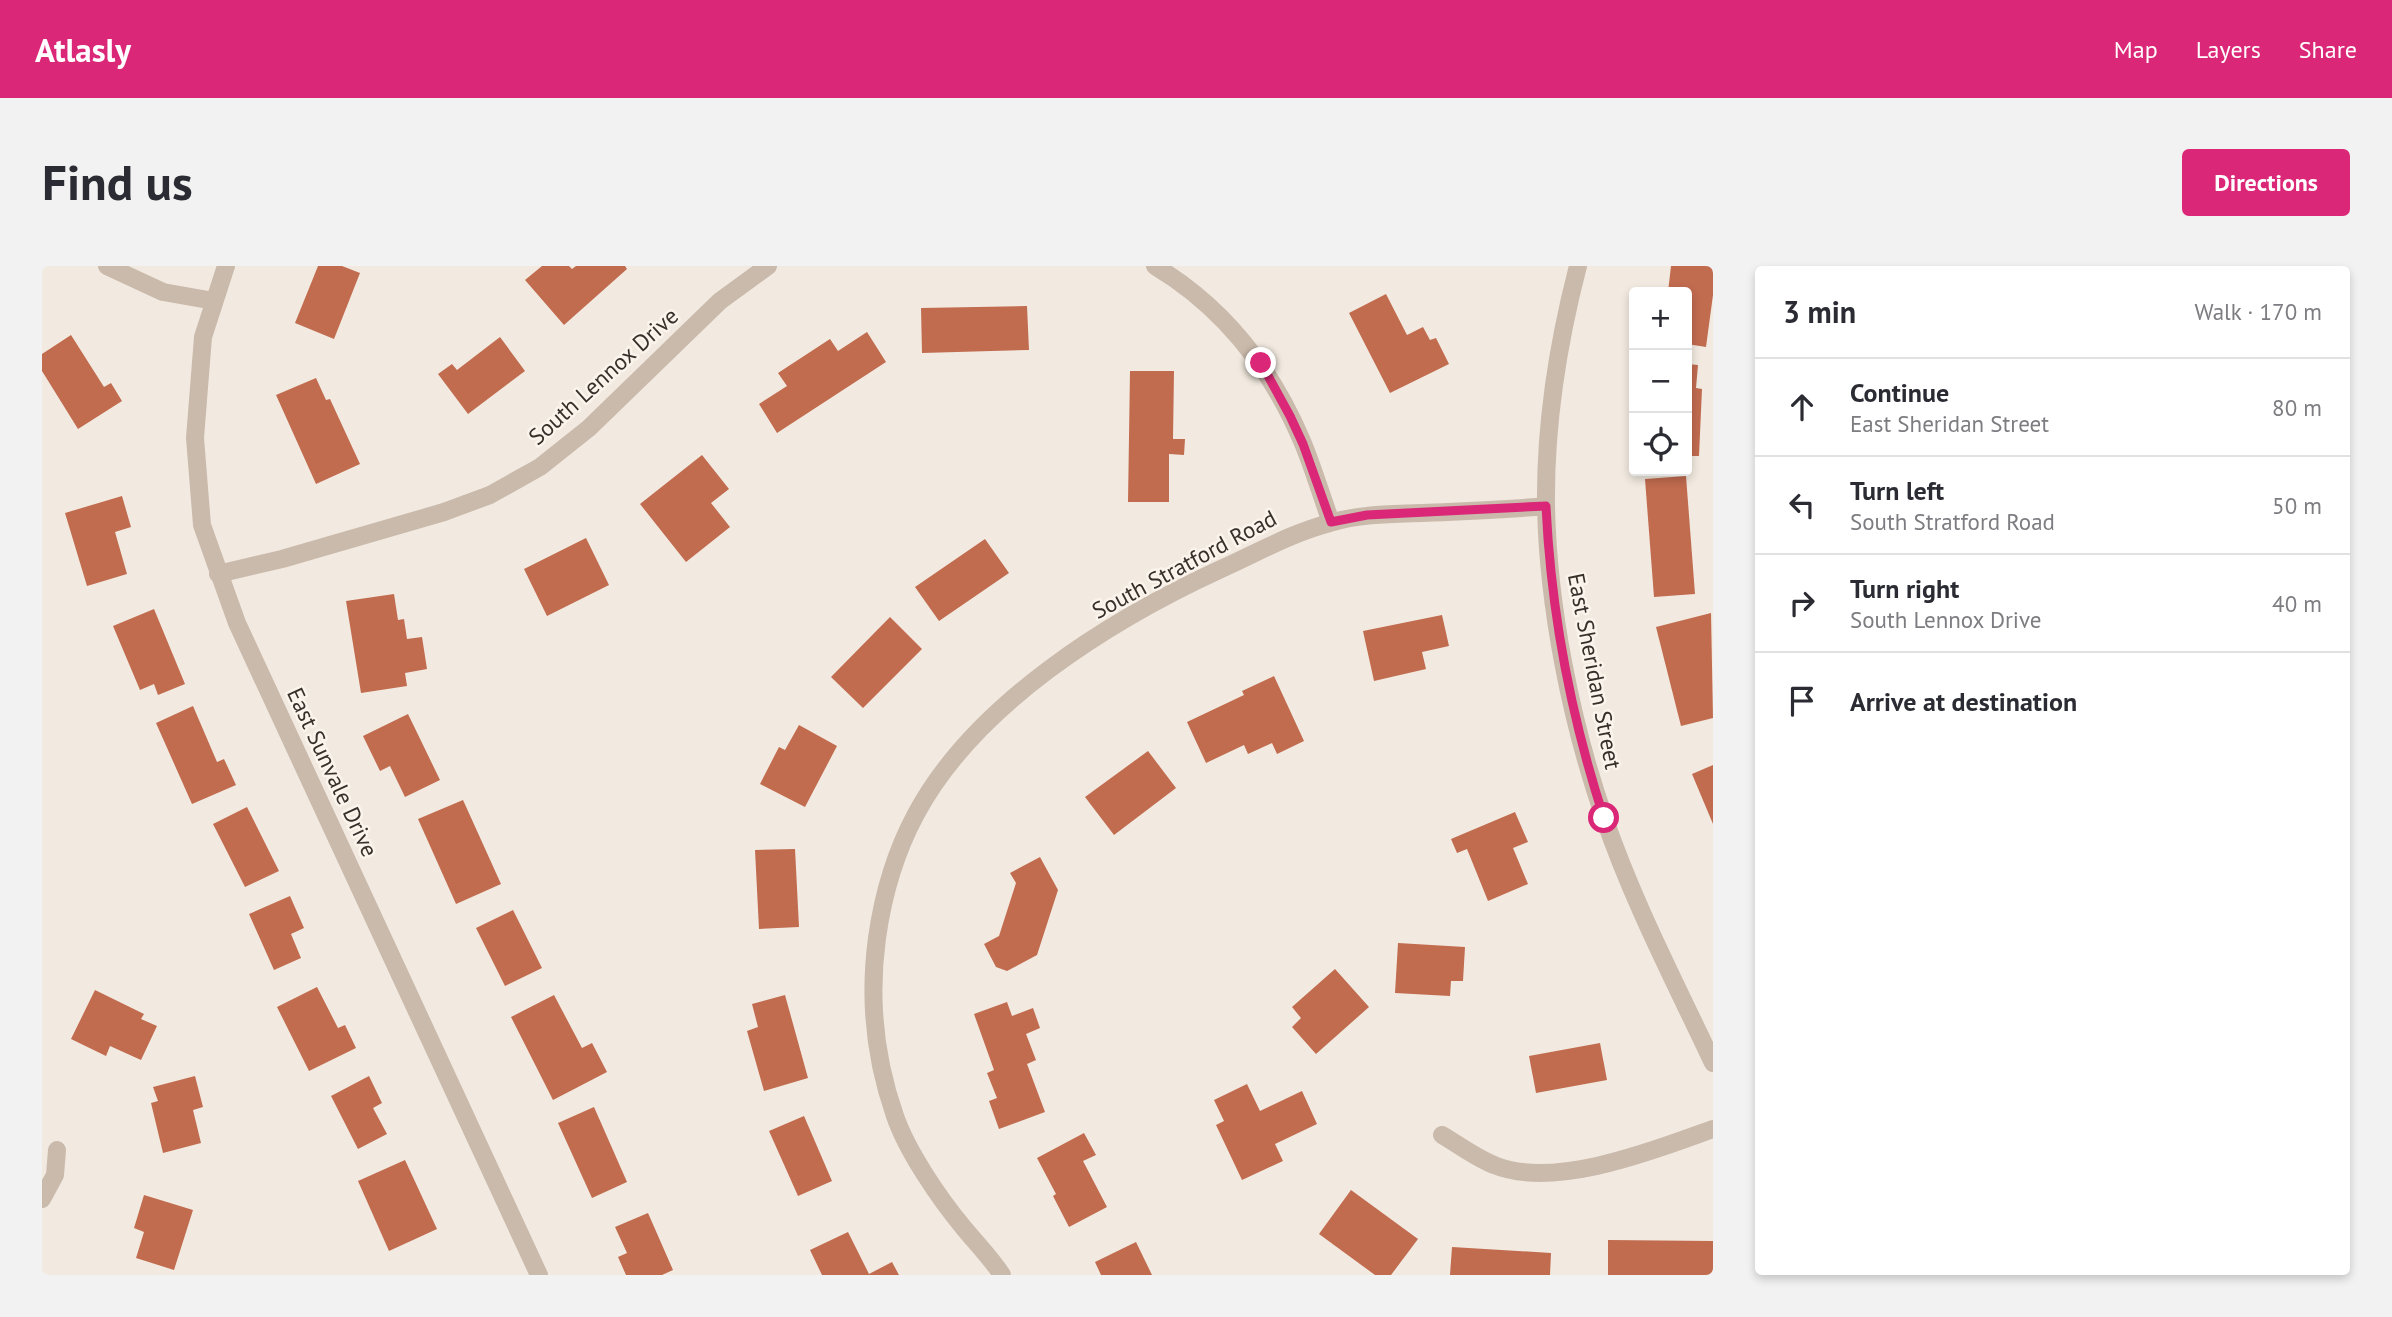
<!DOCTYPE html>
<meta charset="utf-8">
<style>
:root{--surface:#fff;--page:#f2f2f3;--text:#2b2b33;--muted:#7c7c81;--line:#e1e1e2;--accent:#db2777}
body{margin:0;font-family:"PT Sans",sans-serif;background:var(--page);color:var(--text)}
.controls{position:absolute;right:21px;top:21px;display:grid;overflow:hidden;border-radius:7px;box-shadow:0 4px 10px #0003}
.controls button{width:63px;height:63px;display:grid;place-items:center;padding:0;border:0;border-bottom:2px solid var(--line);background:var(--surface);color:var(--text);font:35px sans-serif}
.stop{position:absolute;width:21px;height:21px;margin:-16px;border:5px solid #db2777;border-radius:50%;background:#fff}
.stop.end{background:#db2777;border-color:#fff;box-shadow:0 2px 7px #0008}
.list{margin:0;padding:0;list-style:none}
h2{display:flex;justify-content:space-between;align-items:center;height:91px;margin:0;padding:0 28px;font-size:30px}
h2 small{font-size:23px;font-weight:400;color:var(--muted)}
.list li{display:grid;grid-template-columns:46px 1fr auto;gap:21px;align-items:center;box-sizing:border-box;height:98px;padding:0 28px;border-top:2px solid var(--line)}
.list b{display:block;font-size:26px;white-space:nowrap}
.list p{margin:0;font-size:23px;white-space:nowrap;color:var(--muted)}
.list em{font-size:23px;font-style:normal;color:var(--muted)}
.icon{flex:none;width:38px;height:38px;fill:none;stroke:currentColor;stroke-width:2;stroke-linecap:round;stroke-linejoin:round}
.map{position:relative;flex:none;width:1671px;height:1009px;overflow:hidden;border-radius:7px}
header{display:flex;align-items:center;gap:42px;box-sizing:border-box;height:98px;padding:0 35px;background:var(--accent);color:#fff}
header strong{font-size:33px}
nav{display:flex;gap:38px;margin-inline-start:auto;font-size:24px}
.intro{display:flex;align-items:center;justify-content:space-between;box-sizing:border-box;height:168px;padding:0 42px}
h1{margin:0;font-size:49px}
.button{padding:18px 32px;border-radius:7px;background:var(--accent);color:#fff;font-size:24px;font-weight:700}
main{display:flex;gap:42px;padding:0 42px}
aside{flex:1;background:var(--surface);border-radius:7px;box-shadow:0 4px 10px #0003}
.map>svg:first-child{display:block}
.building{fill:#c16b4f}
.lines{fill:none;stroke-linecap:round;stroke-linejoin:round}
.minor{stroke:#cabaac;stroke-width:18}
.route{stroke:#db2777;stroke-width:9}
.labels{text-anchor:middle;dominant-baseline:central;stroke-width:5;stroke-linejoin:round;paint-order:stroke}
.street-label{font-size:23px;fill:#382f2a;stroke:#faf4ec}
</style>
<header>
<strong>Atlasly</strong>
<nav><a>Map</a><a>Layers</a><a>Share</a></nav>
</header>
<div class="intro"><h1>Find us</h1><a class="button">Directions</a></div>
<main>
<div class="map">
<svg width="1671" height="1009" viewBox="0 0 1671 1009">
<rect width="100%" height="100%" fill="#f2eae0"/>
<g class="building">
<polygon points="276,0 300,0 318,7 292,73 253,57"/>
<polygon points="500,0 527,0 530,3 534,0 583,0 585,3 522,59 483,14"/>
<polygon points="1629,0 1671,0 1671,29 1664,81 1645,78 1645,26 1626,26"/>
<polygon points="1344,28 1365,69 1381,61 1388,74 1394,72 1407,98 1348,127 1307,47"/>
<polygon points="985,40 987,84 880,87 879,42"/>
<polygon points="825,66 844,96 735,167 717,138 745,120 736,107 788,73 796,85"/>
<polygon points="29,69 62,121 69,117 80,135 36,163 0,105 0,88"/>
<polygon points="458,71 483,105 426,148 396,108 410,98 415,104"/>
<polygon points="1645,98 1656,99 1654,122 1660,123 1657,190 1645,190"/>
<polygon points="1088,105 1132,105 1131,173 1143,173 1142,189 1127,188 1127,236 1086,236"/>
<polygon points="274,112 284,134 288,133 318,198 274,218 234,129"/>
<polygon points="660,189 687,223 669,237 688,261 644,296 598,238"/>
<polygon points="1644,210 1653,328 1612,331 1603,213"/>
<polygon points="80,230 89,261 73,266 85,308 45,320 23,247"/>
<polygon points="544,272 567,319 505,350 482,303"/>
<polygon points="943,273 967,307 897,355 873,321"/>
<polygon points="352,328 356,354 362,353 365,373 380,371 385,403 363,407 365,420 319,427 304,335"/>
<polygon points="112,343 143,418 116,429 112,418 98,424 71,360"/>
<polygon points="1669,347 1671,452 1639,460 1614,361"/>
<polygon points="1400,349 1407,380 1380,386 1384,403 1332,415 1321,365"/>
<polygon points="848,351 880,383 821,442 789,411"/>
<polygon points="1232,410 1262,475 1235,488 1230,477 1206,488 1202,479 1164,497 1145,456 1202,429 1200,425"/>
<polygon points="151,440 175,496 182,493 194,519 150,538 114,457"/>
<polygon points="366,448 398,514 363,531 348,500 338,505 321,470"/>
<polygon points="757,459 795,480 763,541 718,518 737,481 743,484"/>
<polygon points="1106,485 1134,522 1072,569 1043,531"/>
<polygon points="1671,499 1671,558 1650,508"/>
<polygon points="421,534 459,618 414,638 376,553"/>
<polygon points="205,541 237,605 203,621 171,558"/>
<polygon points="1473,546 1486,576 1471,582 1486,618 1446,635 1425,583 1415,587 1409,573"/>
<polygon points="753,583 757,661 717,663 713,584"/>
<polygon points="998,591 1016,624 995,689 965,705 954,701 942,678 957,670 974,617 968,607"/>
<polygon points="248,630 262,662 249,668 259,692 232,704 207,648"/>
<polygon points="471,644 500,702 463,720 434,662"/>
<polygon points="1356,677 1423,681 1421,715 1409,715 1408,730 1353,727"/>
<polygon points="1293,703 1327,741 1274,788 1250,761 1259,752 1250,741"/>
<polygon points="275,721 296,762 303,759 314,782 267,805 235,741"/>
<polygon points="53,724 102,748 99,753 115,760 99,794 68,780 64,790 29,773"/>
<polygon points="512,729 540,782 550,777 565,806 511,834 469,751"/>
<polygon points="743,729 766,812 722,825 705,765 716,761 710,738"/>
<polygon points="965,736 970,750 991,742 998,762 984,768 994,794 985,798 1003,846 957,863 947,835 955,832 945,807 952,804 932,748"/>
<polygon points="1558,777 1565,814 1494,827 1487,790"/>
<polygon points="153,810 161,841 151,844 159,877 121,887 109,837 116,835 111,821"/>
<polygon points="327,810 340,837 331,842 345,868 316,883 289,830"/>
<polygon points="1205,818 1218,845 1260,825 1275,858 1233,878 1241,895 1200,914 1174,859 1182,855 1172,834"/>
<polygon points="552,841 585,916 550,932 516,857"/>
<polygon points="762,850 790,915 756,930 727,865"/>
<polygon points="1042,867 1054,889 1041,895 1065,941 1027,961 1011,930 1014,928 995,892"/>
<polygon points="363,894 395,963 347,985 316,915"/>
<polygon points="1309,924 1376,973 1349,1009 1333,1009 1277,968"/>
<polygon points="102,929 151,944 132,1004 94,992 102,966 92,962"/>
<polygon points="606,947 631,1004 620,1009 584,1009 576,991 585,987 573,961"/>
<polygon points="806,966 827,1008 850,996 857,1009 780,1009 768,984"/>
<polygon points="1566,974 1671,975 1671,1009 1566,1009"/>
<polygon points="1094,976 1110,1009 1059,1009 1053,996"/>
<polygon points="1410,981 1509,987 1508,1009 1408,1009"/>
</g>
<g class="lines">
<g class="minor">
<polyline points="65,0 121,26 172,35"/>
<polyline points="184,0 161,71 153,172 160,259 195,357 497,1009"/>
<path d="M 1113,0 C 1181,41 1229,102 1260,175 C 1271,201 1279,229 1289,256"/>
<path d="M 1536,0 C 1516,77 1503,161 1504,240 C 1506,341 1529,456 1562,551 C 1591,636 1633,716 1671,797"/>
<polyline points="176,308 240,293 402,246 448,229 498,201 547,162 678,35 726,0"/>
<path d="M 1400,869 C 1417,879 1434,892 1452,899 C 1512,924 1613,884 1671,863"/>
<polyline points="0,933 13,909 15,884"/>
<path d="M 960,1009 C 949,992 934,977 921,961 C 897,932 865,885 853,850 C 833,793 827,731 835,672 C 841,629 853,587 874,548 C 933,438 1068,354 1179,303 C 1215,287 1249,267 1288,257 C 1318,248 1349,248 1380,247 C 1422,245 1463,244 1504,240"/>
</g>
</g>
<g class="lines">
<path class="route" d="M 1219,97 L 1248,150 L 1261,178 L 1289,256 L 1325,249 L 1504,240 C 1509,346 1529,451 1562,552"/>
</g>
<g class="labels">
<g class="street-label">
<text transform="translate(561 110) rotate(-42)">South Lennox Drive</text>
<text transform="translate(1142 298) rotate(-28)">South Stratford Road</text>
<text transform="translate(1553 405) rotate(79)">East Sheridan Street</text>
<text transform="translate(291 506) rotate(65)">East Sunvale Drive</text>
</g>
</g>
</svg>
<div class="controls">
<button>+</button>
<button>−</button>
<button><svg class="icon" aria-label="locate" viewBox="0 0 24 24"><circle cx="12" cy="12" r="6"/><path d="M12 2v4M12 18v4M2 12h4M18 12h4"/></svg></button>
</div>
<div class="stop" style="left:1562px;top:552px"></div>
<div class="stop end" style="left:1219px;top:97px"></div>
</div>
<aside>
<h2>3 min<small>Walk · 170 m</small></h2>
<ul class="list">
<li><svg class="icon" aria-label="ahead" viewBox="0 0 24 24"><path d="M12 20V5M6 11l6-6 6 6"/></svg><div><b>Continue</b><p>East Sheridan Street</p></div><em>80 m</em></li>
<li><svg class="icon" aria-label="left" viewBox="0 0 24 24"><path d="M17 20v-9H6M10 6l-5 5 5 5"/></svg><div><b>Turn left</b><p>South Stratford Road</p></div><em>50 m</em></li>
<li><svg class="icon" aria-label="right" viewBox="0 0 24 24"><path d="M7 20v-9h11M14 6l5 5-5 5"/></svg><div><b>Turn right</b><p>South Lennox Drive</p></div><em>40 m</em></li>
<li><svg class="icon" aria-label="arrive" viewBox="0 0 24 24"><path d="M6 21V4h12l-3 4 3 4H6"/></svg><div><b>Arrive at destination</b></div></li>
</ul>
</aside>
</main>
